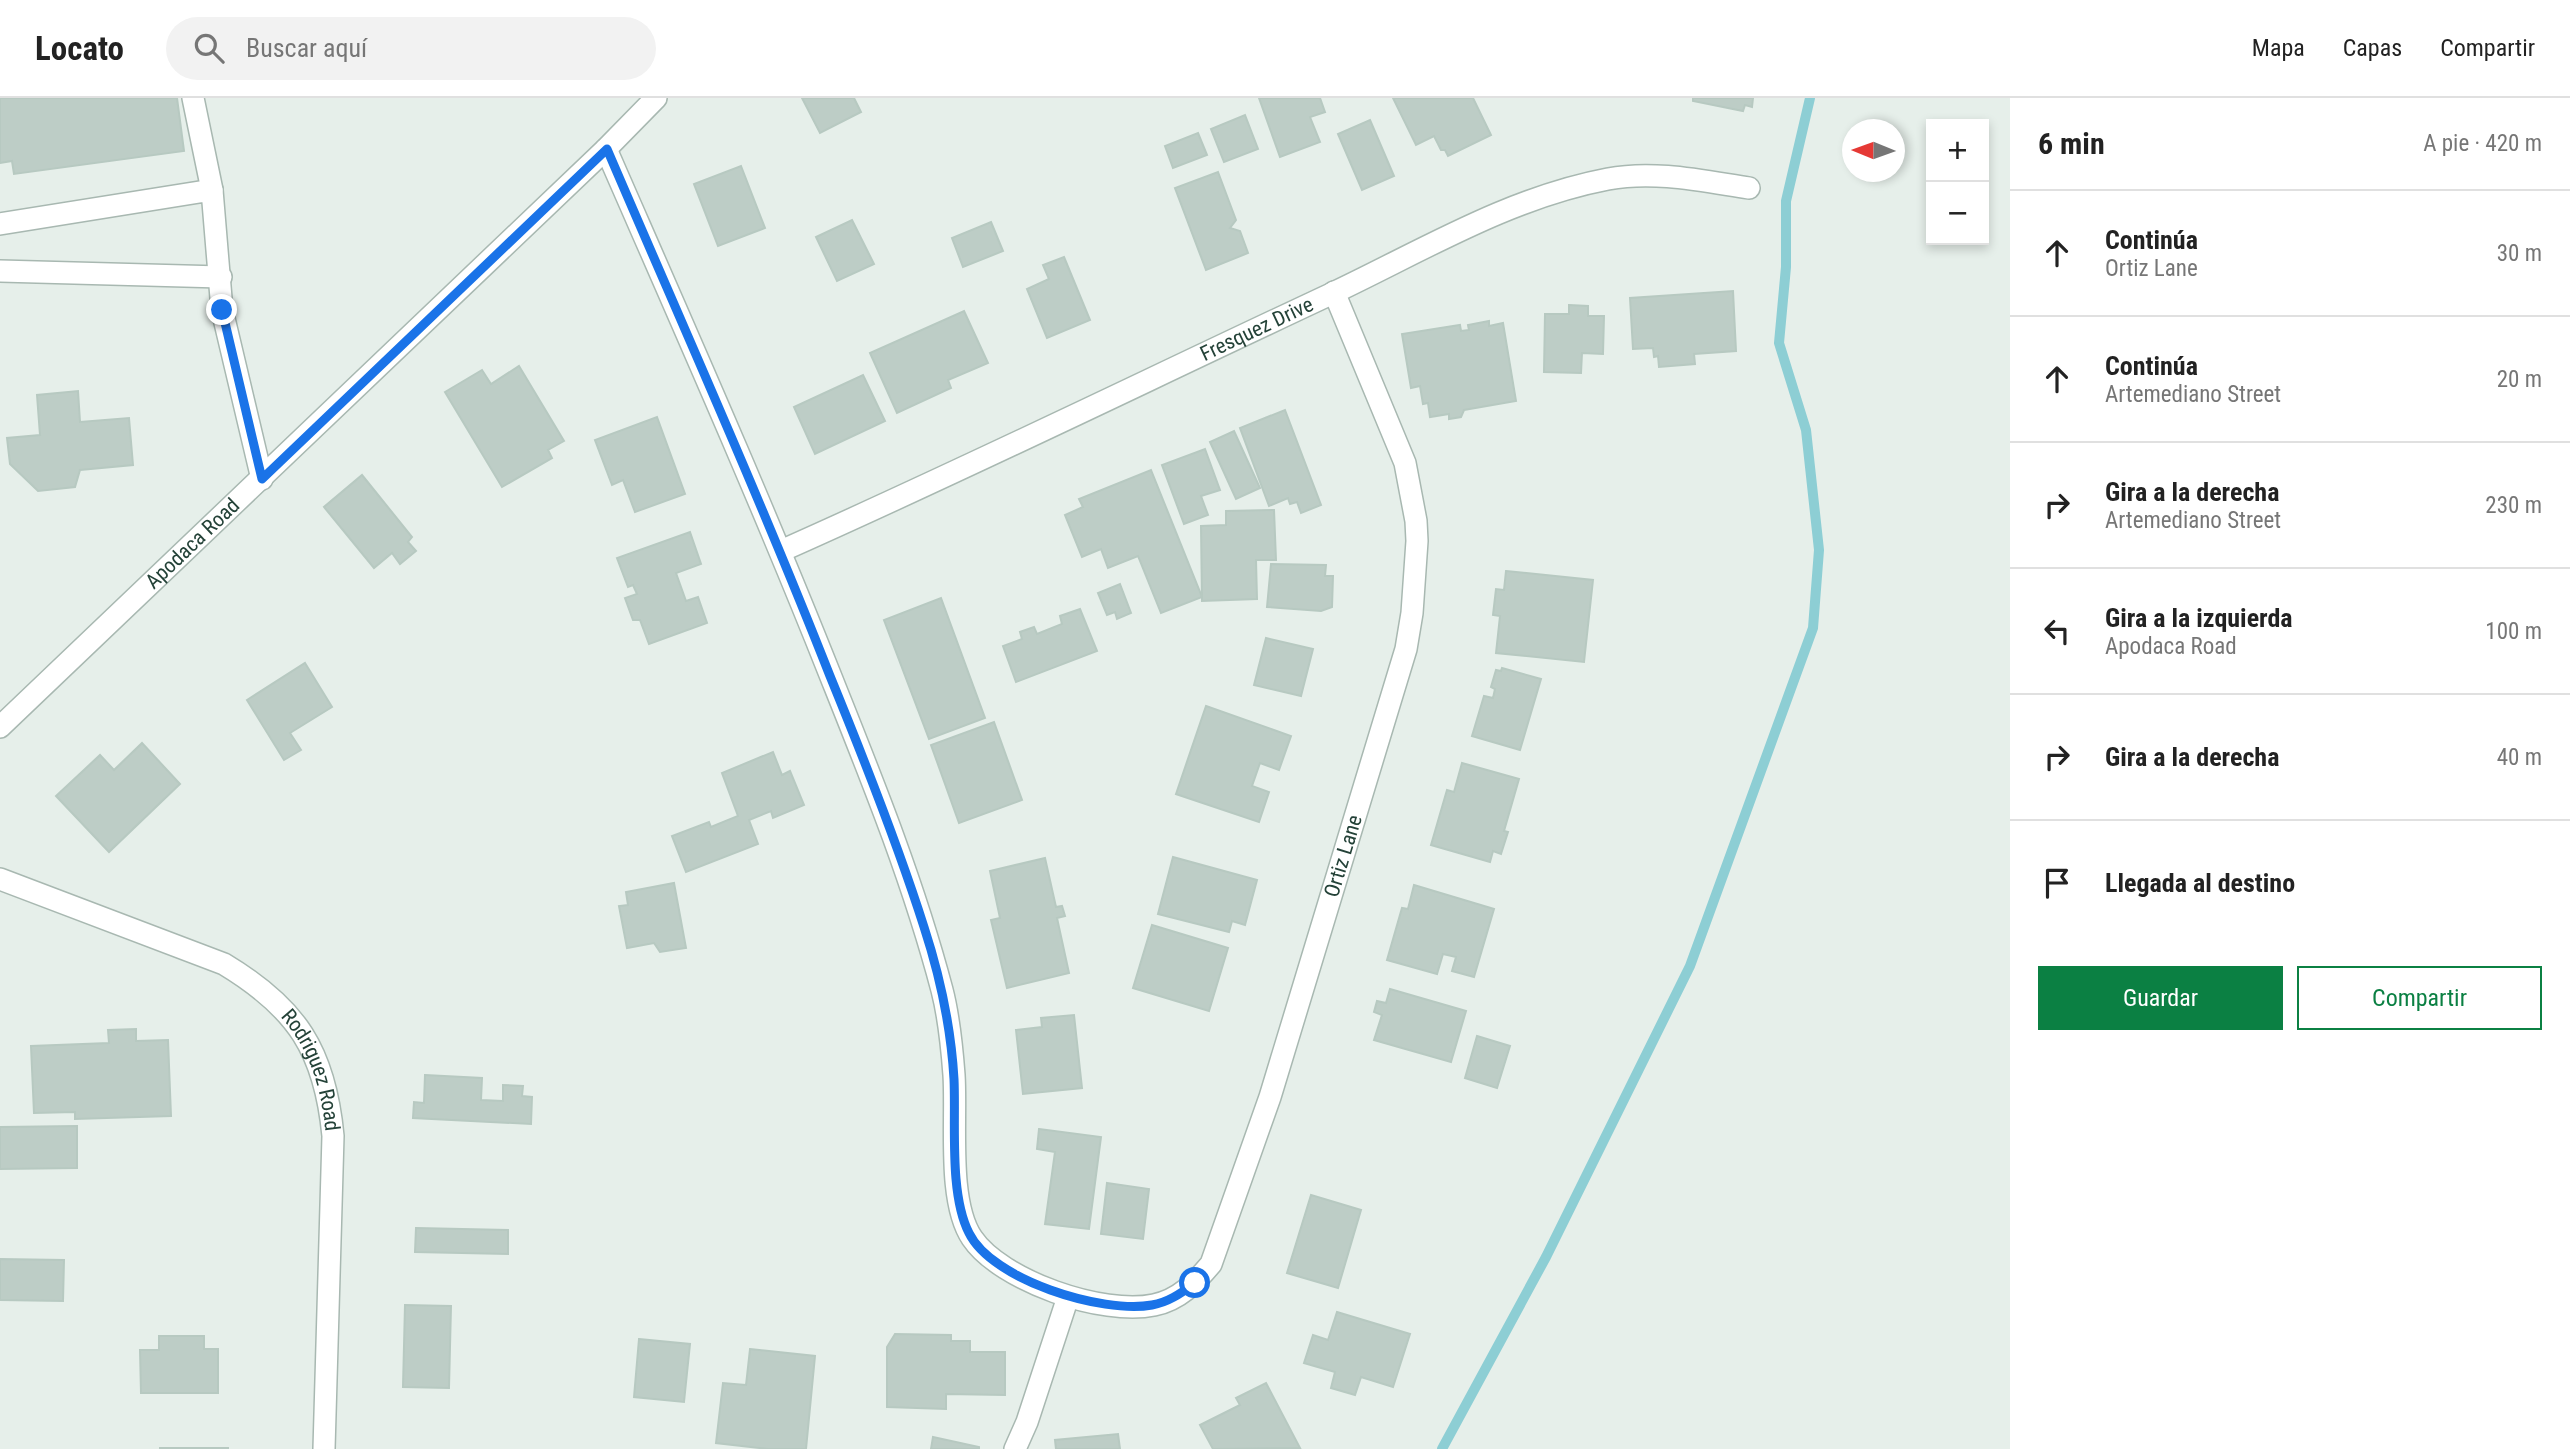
<!DOCTYPE html>
<html lang="es">
<meta charset="utf-8">
<style>
:root{--surface:#fff;--page:#f2f2f2;--text:#222;--muted:#767676;--line:#e0e0e0;--accent:#0b8043}
body{margin:0;font-family:"Roboto Condensed",sans-serif;background:var(--page);color:var(--text)}
.controls{position:absolute;right:21px;top:21px;display:grid;overflow:hidden;border-radius:0px;box-shadow:0 4px 10px #0003}
.controls button{width:63px;height:63px;display:grid;place-items:center;padding:0;border:0;border-bottom:2px solid var(--line);background:var(--surface);color:var(--text);font:35px sans-serif}
.compass{position:absolute;left:1842px;top:21px;width:63px;height:63px;border-radius:50%;background:var(--surface);box-shadow:0 4px 10px #0003;rotate:271deg}
.stop{position:absolute;width:21px;height:21px;margin:-16px;border:5px solid #1a73e8;border-radius:50%;background:#fff}
.stop.end{background:#1a73e8;border-color:#fff;box-shadow:0 2px 7px #0008}
.list{margin:0;padding:0;list-style:none}
h2{display:flex;justify-content:space-between;align-items:center;height:91px;margin:0;padding:0 28px;font-size:30px}
h2 small{font-size:23px;font-weight:400;color:var(--muted)}
.list li{display:grid;grid-template-columns:46px 1fr auto;gap:21px;align-items:center;box-sizing:border-box;height:126px;padding:0 28px;border-top:2px solid var(--line)}
.list b{display:block;font-size:26px;white-space:nowrap}
.list p{margin:0;font-size:23px;white-space:nowrap;color:var(--muted)}
.list em{font-size:23px;font-style:normal;color:var(--muted)}
.actions{display:flex;gap:14px;padding:21px 28px}
.actions a{flex:1;padding:16px 0;border:2px solid var(--accent);border-radius:0px;text-align:center;font-size:24px;color:var(--accent)}
.actions .main{background:var(--accent);color:#fff}
.icon{flex:none;width:38px;height:38px;fill:none;stroke:currentColor;stroke-width:2;stroke-linecap:round;stroke-linejoin:round}
.map{position:relative;flex:none;width:2010px;height:1351px;overflow:hidden}
header{display:flex;align-items:center;gap:42px;box-sizing:border-box;height:98px;padding:0 35px;background:var(--surface);border-bottom:2px solid var(--line)}
header strong{font-size:33px}
nav{display:flex;gap:38px;margin-inline-start:auto;font-size:24px}
.search{width:490px;height:63px;background:var(--page);display:flex;align-items:center;gap:18px;box-sizing:border-box;padding:0 24px;border-radius:38px;color:var(--muted);font-size:26px}
main{display:flex}
aside{flex:1;background:var(--surface)}
.map>svg:first-child{display:block}
.lines{fill:none;stroke-linecap:round;stroke-linejoin:round}
.stream{stroke:#8dced4;stroke-width:10}
.building{fill:#bdcdc6;stroke:#b7c9c1;stroke-width:2}
.minor-casing{stroke:#a8b8b1;stroke-width:24}
.minor{stroke:#fff;stroke-width:21}
.route{stroke:#1a73e8;stroke-width:9}
.labels{text-anchor:middle;dominant-baseline:central;stroke-width:5;stroke-linejoin:round;paint-order:stroke}
.street-label{font-size:21px;fill:#244238;stroke:#f7fbf8}
</style>
<header>
<strong>Locato</strong>
<div class="search"><svg class="icon" aria-label="search" viewBox="0 0 24 24"><circle cx="10" cy="10" r="6"/><path d="M15 15l6 6"/></svg>Buscar aquí</div>
<nav><a>Mapa</a><a>Capas</a><a>Compartir</a></nav>
</header>
<main>
<div class="map">
<svg width="2010" height="1351" viewBox="0 0 2010 1351">
<rect width="100%" height="100%" fill="#e6efea"/>
<g class="lines">
<polyline class="stream" points="1442,1351 1546,1159 1690,868 1813,530 1819,452 1806,332 1779,245 1786,169 1786,103 1810,0"/>
</g>
<g class="building">
<polygon points="0,0 177,0 184,53 14,76 12,63 0,65"/>
<polygon points="802,0 854,0 861,14 820,35"/>
<polygon points="1259,0 1320,0 1325,14 1310,19 1320,44 1280,59"/>
<polygon points="1393,0 1473,0 1491,37 1448,58 1445,52 1441,52 1434,38 1416,47"/>
<polygon points="1693,0 1753,0 1752,9 1745,7 1743,13 1693,3"/>
<polygon points="1245,17 1258,51 1224,64 1211,31"/>
<polygon points="1370,22 1394,78 1362,92 1338,36"/>
<polygon points="1198,35 1207,57 1173,70 1165,48"/>
<polygon points="741,68 765,130 718,148 694,86"/>
<polygon points="1218,74 1236,122 1230,130 1240,133 1248,155 1206,172 1175,90"/>
<polygon points="852,122 874,166 837,183 816,139"/>
<polygon points="991,124 1003,153 963,169 952,140"/>
<polygon points="1064,159 1090,222 1047,240 1027,191 1049,181 1043,167"/>
<polygon points="1733,193 1736,253 1694,256 1695,266 1659,269 1658,258 1654,259 1653,250 1633,251 1630,200"/>
<polygon points="1569,207 1588,208 1588,218 1604,218 1603,256 1582,255 1581,275 1544,274 1545,216 1569,216"/>
<polygon points="964,213 988,265 948,282 951,290 897,315 870,255"/>
<polygon points="1489,223 1489,228 1503,225 1516,303 1464,312 1461,319 1449,321 1449,316 1430,319 1428,305 1423,306 1420,288 1411,290 1402,236 1460,227 1461,233 1469,232 1468,227"/>
<polygon points="519,268 564,343 548,352 552,360 502,389 445,294 482,272 491,286"/>
<polygon points="863,277 885,323 815,356 794,309"/>
<polygon points="78,293 80,324 129,320 133,367 80,372 75,389 38,393 10,366 7,340 40,337 37,297"/>
<polygon points="1285,312 1321,407 1301,415 1297,404 1290,406 1288,400 1269,408 1240,330"/>
<polygon points="657,319 685,396 635,414 623,382 612,387 595,342"/>
<polygon points="1234,333 1260,390 1236,401 1210,344"/>
<polygon points="1205,351 1220,392 1201,398 1208,417 1184,426 1162,367"/>
<polygon points="1151,372 1202,499 1161,515 1138,458 1108,470 1101,451 1082,459 1065,417 1083,409 1079,401"/>
<polygon points="362,377 412,439 408,444 416,453 400,466 392,455 374,470 324,409"/>
<polygon points="1274,412 1276,462 1256,462 1257,501 1202,503 1201,428 1226,427 1226,413"/>
<polygon points="690,434 701,466 676,475 686,503 698,499 707,525 649,546 640,522 633,522 625,500 637,496 633,487 628,489 617,460"/>
<polygon points="1271,466 1326,467 1325,478 1333,478 1332,509 1321,513 1267,509"/>
<polygon points="1506,473 1593,482 1584,564 1496,555 1500,518 1493,517 1496,491 1504,492"/>
<polygon points="1120,486 1131,515 1117,521 1115,514 1107,517 1098,495"/>
<polygon points="941,500 985,620 929,641 884,522"/>
<polygon points="1080,511 1097,553 1016,584 1003,548 1022,541 1020,534 1034,529 1037,536 1062,526 1060,518"/>
<polygon points="1266,540 1313,551 1301,598 1254,587"/>
<polygon points="305,565 332,609 290,635 301,652 284,662 247,602"/>
<polygon points="1502,570 1541,581 1520,652 1472,638 1484,598 1493,600 1495,591 1491,589 1496,572 1501,573"/>
<polygon points="1206,608 1291,638 1279,672 1260,665 1252,688 1269,694 1259,724 1176,696"/>
<polygon points="994,624 1022,702 959,725 931,647"/>
<polygon points="142,645 180,686 109,754 56,698 100,657 114,672"/>
<polygon points="773,654 782,677 790,673 804,707 773,720 771,713 749,722 758,746 686,774 672,738 709,724 711,729 738,718 722,675"/>
<polygon points="1462,665 1519,681 1504,733 1508,734 1501,756 1493,753 1490,764 1431,747 1447,692 1454,694"/>
<polygon points="1173,759 1257,782 1245,827 1232,823 1229,834 1158,816"/>
<polygon points="1045,760 1056,809 1062,808 1065,818 1057,820 1069,875 1007,890 991,822 1000,820 990,773"/>
<polygon points="674,785 686,850 660,854 654,845 627,850 619,808 628,807 626,794"/>
<polygon points="1414,787 1494,811 1474,879 1452,873 1456,859 1443,856 1437,876 1387,862 1402,810 1408,811"/>
<polygon points="1152,827 1228,850 1209,913 1133,890"/>
<polygon points="1390,891 1466,913 1451,964 1374,942 1382,917 1374,914 1377,903 1386,905"/>
<polygon points="1074,917 1082,990 1023,996 1016,932 1042,929 1041,920"/>
<polygon points="136,931 136,943 168,942 171,1018 75,1021 75,1014 34,1015 31,948 109,945 108,932"/>
<polygon points="1477,938 1510,948 1497,990 1465,980"/>
<polygon points="425,977 482,980 481,1002 503,1003 503,987 523,988 522,998 532,999 531,1026 413,1020 414,1004 424,1005"/>
<polygon points="77,1028 77,1070 0,1071 0,1029"/>
<polygon points="1039,1031 1101,1039 1089,1131 1045,1126 1055,1054 1037,1051"/>
<polygon points="1107,1085 1149,1091 1143,1141 1101,1136"/>
<polygon points="1311,1097 1361,1112 1338,1190 1287,1175"/>
<polygon points="416,1130 508,1132 508,1156 415,1154"/>
<polygon points="0,1161 64,1162 63,1203 0,1202"/>
<polygon points="405,1207 451,1208 449,1290 403,1289"/>
<polygon points="1337,1214 1410,1236 1393,1289 1361,1279 1355,1297 1331,1290 1335,1274 1304,1265 1313,1237 1328,1242"/>
<polygon points="895,1236 951,1237 951,1243 970,1243 970,1254 1005,1254 1005,1297 946,1296 946,1311 887,1309 887,1249"/>
<polygon points="159,1238 204,1238 204,1251 218,1251 218,1295 141,1295 140,1252 159,1252"/>
<polygon points="639,1241 690,1246 684,1304 634,1299"/>
<polygon points="750,1251 815,1258 806,1351 768,1351 716,1345 723,1285 746,1287"/>
<polygon points="1266,1285 1300,1350 1213,1351 1200,1327 1240,1307 1236,1300"/>
<polygon points="1118,1336 1120,1351 1056,1351 1055,1342"/>
<polygon points="933,1339 979,1349 979,1351 931,1351"/>
<rect x="160" y="1350" width="68" height="1"/>
</g>
<g class="lines">
<defs>
<g id="minor">
<polyline points="193,0 212,92"/>
<path id="s1" d="M 606,51 C 682,225 759,398 829,574 C 871,679 913,782 942,892 C 949,919 952,950 954,977 C 957,1022 947,1103 972,1140 C 1001,1183 1103,1218 1154,1207 C 1179,1202 1195,1185 1211,1166 L 1270,999 L 1406,551 L 1412,515 L 1417,443 L 1416,423 L 1405,365 L 1334,194"/>
<polyline points="0,126 212,92 222,212 262,381"/>
<polyline points="0,173 221,179"/>
<path id="s2" d="M 781,453 C 966,371 1147,282 1331,196 C 1422,153 1508,100 1608,81 C 1654,72 1703,83 1749,90"/>
<path id="s3" d="M 0,629 L 606,51 L 656,0"/>
<path id="s4" d="M 0,781 L 224,866 C 297,910 325,953 333,1038 L 324,1351"/>
<polyline points="1015,1351 1027,1324 1068,1199"/>
</g>
</defs>
<use href="#minor" class="minor-casing"/>
<use href="#minor" class="minor"/>
</g>
<g class="lines">
<path class="route" d="M 222,212 L 262,381 L 607,51 C 682,226 760,400 830,578 C 864,661 897,744 924,829 C 940,878 951,930 954,981 C 956,1025 949,1096 969,1135 C 992,1182 1102,1216 1152,1207 C 1169,1204 1181,1195 1195,1185"/>
</g>
<g class="labels">
<g class="street-label">
<text stroke="none"><textPath href="#s2" startOffset="525">Fresquez Drive</textPath></text>
<text stroke="none"><textPath href="#s3" startOffset="266">Apodaca Road</textPath></text>
<text stroke="none"><textPath href="#s1" startOffset="1860">Ortiz Lane</textPath></text>
<text stroke="none"><textPath href="#s4" startOffset="383">Rodriguez Road</textPath></text>
</g>
</g>
</svg>
<div class="controls">
<button>+</button>
<button>−</button>
</div>
<svg class="compass" viewBox="-18 -18 36 36"><path d="M0-13l5 13h-10z" fill="#e53935"/><path d="M0 13l5-13h-10z" fill="#767676"/></svg>
<div class="stop" style="left:1195px;top:1185px"></div>
<div class="stop end" style="left:222px;top:212px"></div>
</div>
<aside>
<h2>6 min<small>A pie · 420 m</small></h2>
<ul class="list">
<li><svg class="icon" aria-label="ahead" viewBox="0 0 24 24"><path d="M12 20V5M6 11l6-6 6 6"/></svg><div><b>Continúa</b><p>Ortiz Lane</p></div><em>30 m</em></li>
<li><svg class="icon" aria-label="ahead" viewBox="0 0 24 24"><path d="M12 20V5M6 11l6-6 6 6"/></svg><div><b>Continúa</b><p>Artemediano Street</p></div><em>20 m</em></li>
<li><svg class="icon" aria-label="right" viewBox="0 0 24 24"><path d="M7 20v-9h11M14 6l5 5-5 5"/></svg><div><b>Gira a la derecha</b><p>Artemediano Street</p></div><em>230 m</em></li>
<li><svg class="icon" aria-label="left" viewBox="0 0 24 24"><path d="M17 20v-9H6M10 6l-5 5 5 5"/></svg><div><b>Gira a la izquierda</b><p>Apodaca Road</p></div><em>100 m</em></li>
<li><svg class="icon" aria-label="right" viewBox="0 0 24 24"><path d="M7 20v-9h11M14 6l5 5-5 5"/></svg><div><b>Gira a la derecha</b></div><em>40 m</em></li>
<li><svg class="icon" aria-label="arrive" viewBox="0 0 24 24"><path d="M6 21V4h12l-3 4 3 4H6"/></svg><div><b>Llegada al destino</b></div></li>
</ul>
<div class="actions"><a class="main">Guardar</a><a>Compartir</a></div>
</aside>
</main>
